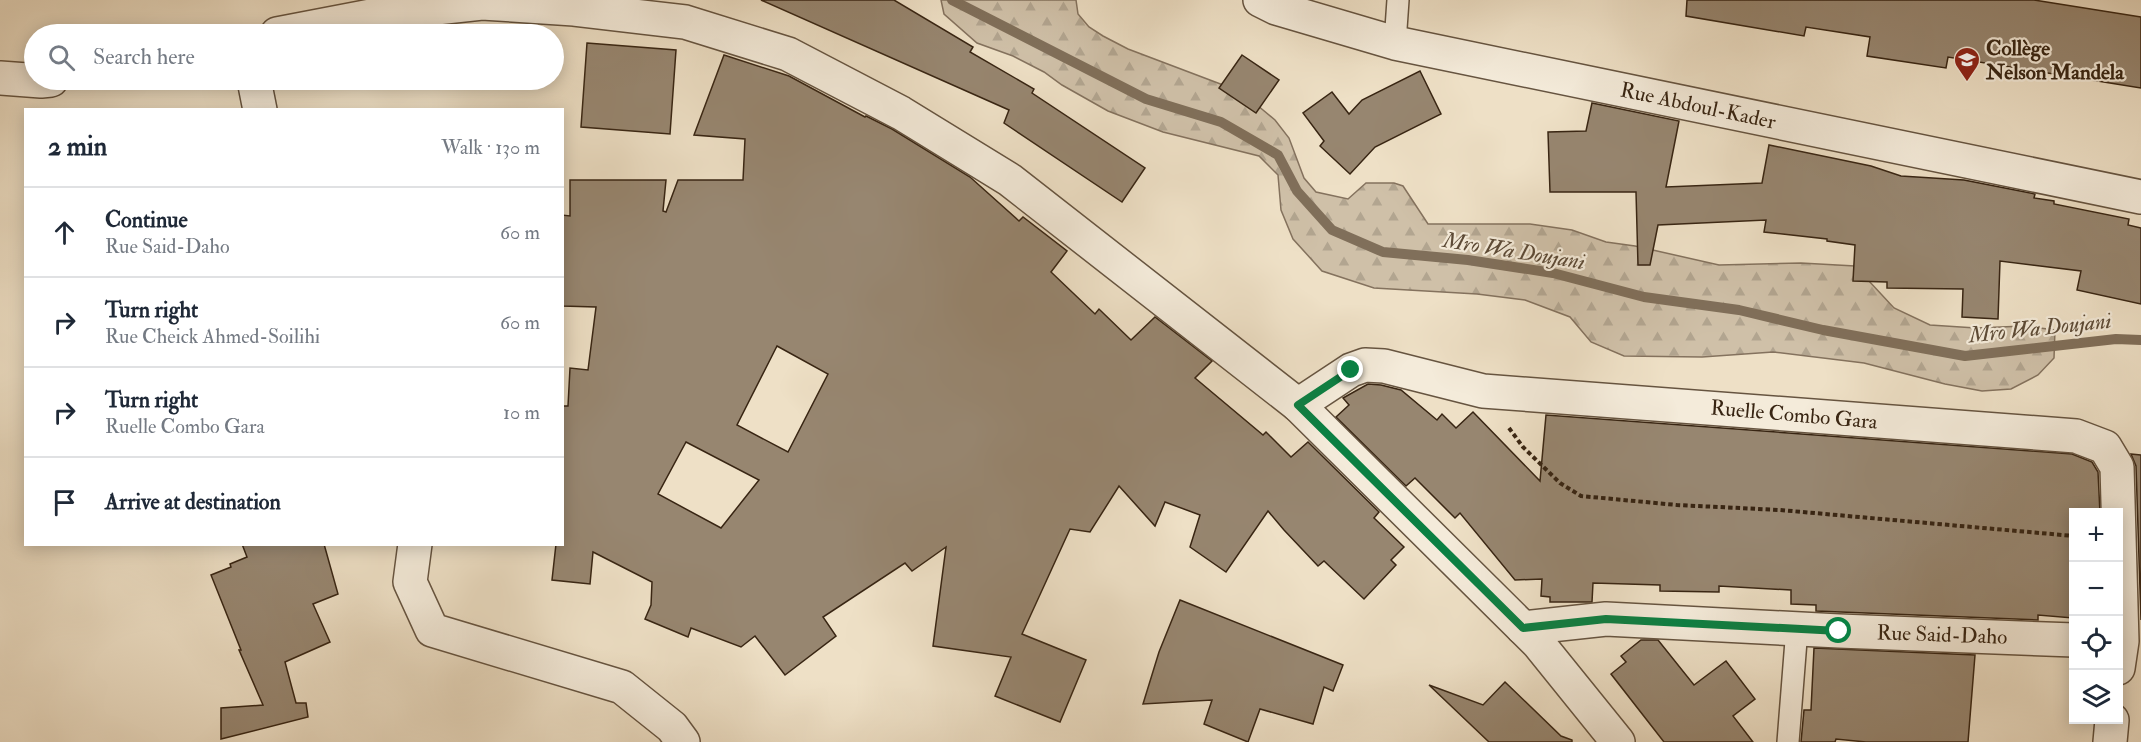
<!DOCTYPE html>
<meta charset="utf-8">
<style>
:root{--surface:#fff;--page:#f2f2f3;--text:#1f2937;--muted:#747a83;--line:#e0e1e3}
body{margin:0;font-family:"IM FELL Double Pica",serif;background:var(--page);color:var(--text)}
.controls{position:absolute;right:18px;bottom:18px;display:grid;overflow:hidden;border-radius:0px;box-shadow:0 3px 15px #0003}
.controls button{width:54px;height:54px;display:grid;place-items:center;padding:0;border:0;border-bottom:2px solid var(--line);background:var(--surface);color:var(--text);font:30px sans-serif}
.stop{position:absolute;width:18px;height:18px;margin:-14px;border:4px solid #0b8043;border-radius:50%;background:#fff}
.stop.end{background:#0b8043;border-color:#fff;box-shadow:0 2px 6px #0008}
.list{margin:0;padding:0;list-style:none}
h2{display:flex;justify-content:space-between;align-items:center;height:78px;margin:0;padding:0 24px;font-size:26px}
h2 small{font-size:20px;font-weight:400;color:var(--muted)}
.list li{display:grid;grid-template-columns:39px 1fr auto;gap:18px;align-items:center;box-sizing:border-box;height:90px;padding:0 24px;border-top:2px solid var(--line)}
.list b{display:block;font-size:22px;white-space:nowrap}
.list p{margin:0;font-size:20px;white-space:nowrap;color:var(--muted)}
.list em{font-size:20px;font-style:normal;color:var(--muted)}
.icon{flex:none;width:33px;height:33px;fill:none;stroke:currentColor;stroke-width:2;stroke-linecap:round;stroke-linejoin:round}
.map{position:relative;flex:none;width:2141px;height:742px;overflow:hidden}
.search{position:absolute;background:var(--surface);box-shadow:0 3px 15px #0003;left:24px;top:24px;width:540px;height:66px;display:flex;align-items:center;gap:15px;box-sizing:border-box;padding:0 21px;border-radius:33px;color:var(--muted);font-size:22px}
.panel{position:absolute;background:var(--surface);box-shadow:0 3px 15px #0003;left:24px;top:108px;width:540px;height:438px;border-radius:0px}
.map>svg:first-child{display:block}
.forest{fill:url(#forest-firs);stroke:#84725e;stroke-width:1.5}
.lines{fill:none;stroke-linecap:round;stroke-linejoin:round}
.stream{stroke:#806f5a;stroke-width:10}
.building{fill:#978670;stroke:#382513;stroke-width:1.5;fill-rule:evenodd}
.service-casing{stroke:#665440;stroke-width:24}
.minor-casing{stroke:#665440;stroke-width:36}
.path{stroke:#382513;stroke-width:4;stroke-dasharray:4.5 3;stroke-linecap:butt}
.service{stroke:#f4ebda;stroke-width:21}
.minor{stroke:#f4ebda;stroke-width:33}
.route{stroke:#0b8043;stroke-width:8}
.labels{text-anchor:middle;dominant-baseline:central;stroke-width:4.5;stroke-linejoin:round;paint-order:stroke}
.poi-label{font-size:21px;font-weight:bold;fill:#382513;stroke:#f4ebda;text-anchor:start}
.street-label{font-size:21px;fill:#382513;stroke:#f4ebda}
.water-label{font-size:22px;font-style:italic;fill:#5c4a36;stroke:#f4ebda}
</style>
<div class="map">
<svg width="2141" height="742" viewBox="0 0 2141 742">
<defs>
<pattern id="forest-firs" width="22" height="20" patternUnits="userSpaceOnUse" patternTransform="scale(1.5)"><rect width="22" height="20" fill="#cfc0a8"/><path d="M5 1l3.5 6h-7zM16 11l3.5 6h-7z" fill="#b2a590"/></pattern>
</defs>
<rect width="100%" height="100%" fill="#eee0c6"/>
<filter id="stains"><feTurbulence type="fractalNoise" baseFrequency=".00333" numOctaves="4"/><feColorMatrix values="0 0 0 0 .2 0 0 0 0 .09 0 0 0 0 .02 0 0 0 .5 -.17"/></filter>
<radialGradient id="worn" r=".72"><stop offset=".6" stop-color="#630" stop-opacity="0"/><stop offset="1" stop-color="#630" stop-opacity=".3"/></radialGradient>
<polygon class="forest" points="941,0 1076,0 1078,14 1089,27 1103,36 1128,49 1231,88 1257,105 1275,120 1289,138 1304,178 1316,192 1348,199 1366,183 1394,183 1403,186 1428,224 1530,224 1572,230 1606,242 1635,246 1719,265 1801,263 1855,266 1894,308 1930,325 1976,328 2025,326 2055,330 2054,358 2038,375 2011,389 1982,391 1945,384 1864,363 1773,352 1702,357 1624,356 1591,342 1570,317 1525,300 1477,294 1374,288 1322,271 1293,239 1281,210 1278,175 1259,156 1163,132 1108,111 1062,85 1044,72 1013,56 977,43 944,14"/>
<g class="lines">
<polyline class="stream" points="952,0 1146,99 1221,122 1278,155 1297,191 1332,230 1383,252 1468,260 1553,273 1644,297 1739,310 1823,330 1965,356 2116,339 2141,340"/>
</g>
<g class="building">
<polygon points="761,0 894,0 973,47 970,52 1034,89 1032,93 1145,168 1122,202 1004,123 1009,110"/>
<polygon points="1687,0 2034,0 2141,17 2141,88 1948,57 1946,68 1867,56 1870,37 1806,27 1804,36 1686,16"/>
<polygon points="587,43 676,50 670,134 581,127"/>
<path d="M 724,55 L 789,76 L 865,117 L 866,116 L 892,129 L 970,177 L 1019,221 L 1023,217 L 1067,251 L 1051,272 L 1095,314 L 1099,309 L 1131,340 L 1155,317 L 1212,361 L 1195,378 L 1263,435 L 1266,432 L 1291,457 L 1308,442 L 1379,512 L 1374,518 L 1404,547 L 1391,560 L 1396,565 L 1364,599 L 1324,561 L 1318,566 L 1284,530 L 1268,511 L 1226,572 L 1190,547 L 1200,515 L 1165,502 L 1155,526 L 1119,486 L 1090,532 L 1070,529 L 1022,634 L 1086,660 L 1060,722 L 995,696 L 1011,657 L 933,646 L 946,547 L 912,571 L 905,563 L 823,617 L 836,636 L 785,675 L 755,636 L 741,647 L 691,628 L 688,637 L 645,619 L 651,605 L 652,582 L 593,552 L 590,584 L 552,580 L 556,544 L 562,544 L 562,406 L 568,406 L 570,368 L 588,370 L 596,307 L 562,306 L 562,215 L 570,216 L 570,180 L 666,180 L 663,211 L 666,212 L 678,180 L 743,180 L 745,139 L 694,135 ZM 777,346 L 828,374 L 788,452 L 737,425 ZM 686,442 L 759,480 L 721,528 L 658,494 Z"/>
<polygon points="1242,55 1279,80 1256,113 1219,88"/>
<polygon points="1420,71 1441,114 1375,147 1350,174 1320,146 1324,141 1303,113 1332,92 1349,114 1362,100"/>
<polygon points="1592,103 1679,121 1666,187 1762,183 1769,145 1871,166 1901,176 1964,180 2035,194 2034,198 2054,201 2054,204 2129,219 2128,225 2141,228 2141,304 2077,290 2081,271 2000,261 1998,319 1962,317 1963,289 1887,288 1887,282 1853,281 1855,245 1827,241 1827,239 1764,232 1766,220 1658,225 1650,265 1638,265 1636,192 1550,192 1548,132 1586,131"/>
<polygon points="1368,384 1381,385 1401,390 1437,420 1442,414 1456,428 1473,412 1540,481 1546,415 2072,454 2092,462 2098,472 2100,513 2073,513 2073,618 2038,615 2038,620 1816,611 1816,605 1791,604 1791,590 1719,586 1719,592 1660,591 1660,585 1593,583 1592,602 1550,602 1550,597 1541,596 1542,579 1515,580 1460,513 1455,518 1415,478 1406,486 1336,417 1349,405 1343,398"/>
<polygon points="2131,454 2141,455 2141,620 2136,466"/>
<polygon points="242,544 324,544 338,594 313,604 330,642 285,662 296,703 306,703 308,717 221,739 221,708 263,705 239,650 241,650 211,575 231,567 230,564 247,557"/>
<polygon points="1180,600 1343,665 1333,691 1324,687 1313,724 1260,709 1248,742 1204,724 1212,700 1143,704 1159,652"/>
<polygon points="1641,640 1658,640 1694,685 1726,661 1755,699 1733,716 1753,742 1664,742 1611,674 1626,662 1621,656"/>
<polygon points="1814,648 1975,655 1968,742 1866,742 1836,739 1835,742 1801,742 1804,710 1811,710"/>
<polygon points="1505,682 1561,736 1572,740 1572,742 1489,742 1429,685 1483,705"/>
</g>
<g class="lines">
<defs>
<g id="service">
<polyline points="1395,43 1398,0"/>
<polyline points="1788,742 1797,628"/>
</g>
<g id="minor">
<polyline points="1260,0 1276,8 1395,43 2141,197"/>
<polyline points="277,34 381,14 482,3 574,9 685,22 788,54 901,113 1010,180 1298,405 1538,643 1618,742"/>
<polyline points="0,78 41,81 51,80"/>
<polyline points="254,80 260,110"/>
<polyline points="1298,405 1351,370 1365,365 1384,366 1483,391 2076,436 2105,447 2117,467 2122,641 2118,668"/>
<polyline points="415,544 410,582 432,630 622,687 672,727 683,742"/>
<polyline points="1523,628 1606,619 1839,631 2074,640"/>
<polyline points="2110,742 2112,720"/>
</g>
</defs>
<use href="#service" class="service-casing"/>
<use href="#minor" class="minor-casing"/>
<polyline class="path" points="1509,428 1523,447 1560,483 1581,496 1677,505 1780,510 2074,536"/>
<use href="#service" class="service"/>
<use href="#minor" class="minor"/>
</g>
<g class="lines">
<polyline class="route" points="1351,370 1298,405 1523,628 1606,619 1839,631"/>
</g>
<defs>
<symbol id="school-pin" viewBox="-11 -11 22 30"><path d="M0 17L-7.5 6A9.5 9.5 0 1 1 7.5 6Z" fill="#8f2418" stroke="#f4ebda"/><path d="M0-5L7-2L0 1L-7-2ZM-4 1L0 2.5L4 1V4Q0 6-4 4Z" fill="#fff"/></symbol>
</defs>
<g fill-rule="evenodd">
<use href="#school-pin" x="1952" y="45" width="30" height="40"/>
</g>
<g class="labels">
<g class="poi-label">
<text x="1986" y="48">Collège<tspan x="1986" dy="24">Nelson Mandela</tspan></text>
</g>
<g class="street-label">
<text transform="translate(1698 106) rotate(12)">Rue Abdoul-Kader</text>
<text transform="translate(1794 415) rotate(5)">Ruelle Combo Gara</text>
<text transform="translate(1942 635) rotate(2)">Rue Said-Daho</text>
</g>
<g class="water-label">
<text transform="translate(1514 251) rotate(9)">Mro Wa Doujani</text>
<text transform="translate(2040 328) rotate(-6)">Mro Wa Doujani</text>
</g>
</g>
<rect width="100%" height="100%" filter="url(#stains)"/>
<rect width="100%" height="100%" fill="url(#worn)"/>
</svg>
<div class="controls">
<button>+</button>
<button>−</button>
<button><svg class="icon" aria-label="locate" viewBox="0 0 24 24"><circle cx="12" cy="12" r="6"/><path d="M12 2v4M12 18v4M2 12h4M18 12h4"/></svg></button>
<button><svg class="icon" aria-label="layers" viewBox="0 0 24 24"><path d="M12 4l9 5-9 5-9-5zM3 14l9 5 9-5"/></svg></button>
</div>
<div class="stop" style="left:1839px;top:631px"></div>
<div class="stop end" style="left:1351px;top:370px"></div>
<div class="search"><svg class="icon" aria-label="search" viewBox="0 0 24 24"><circle cx="10" cy="10" r="6"/><path d="M15 15l6 6"/></svg>Search here</div>
<section class="panel">
<h2>2 min<small>Walk · 130 m</small></h2>
<ul class="list">
<li><svg class="icon" aria-label="ahead" viewBox="0 0 24 24"><path d="M12 20V5M6 11l6-6 6 6"/></svg><div><b>Continue</b><p>Rue Said-Daho</p></div><em>60 m</em></li>
<li><svg class="icon" aria-label="right" viewBox="0 0 24 24"><path d="M7 20v-9h11M14 6l5 5-5 5"/></svg><div><b>Turn right</b><p>Rue Cheick Ahmed-Soilihi</p></div><em>60 m</em></li>
<li><svg class="icon" aria-label="right" viewBox="0 0 24 24"><path d="M7 20v-9h11M14 6l5 5-5 5"/></svg><div><b>Turn right</b><p>Ruelle Combo Gara</p></div><em>10 m</em></li>
<li><svg class="icon" aria-label="arrive" viewBox="0 0 24 24"><path d="M6 21V4h12l-3 4 3 4H6"/></svg><div><b>Arrive at destination</b></div></li>
</ul>
</section>
</div>
